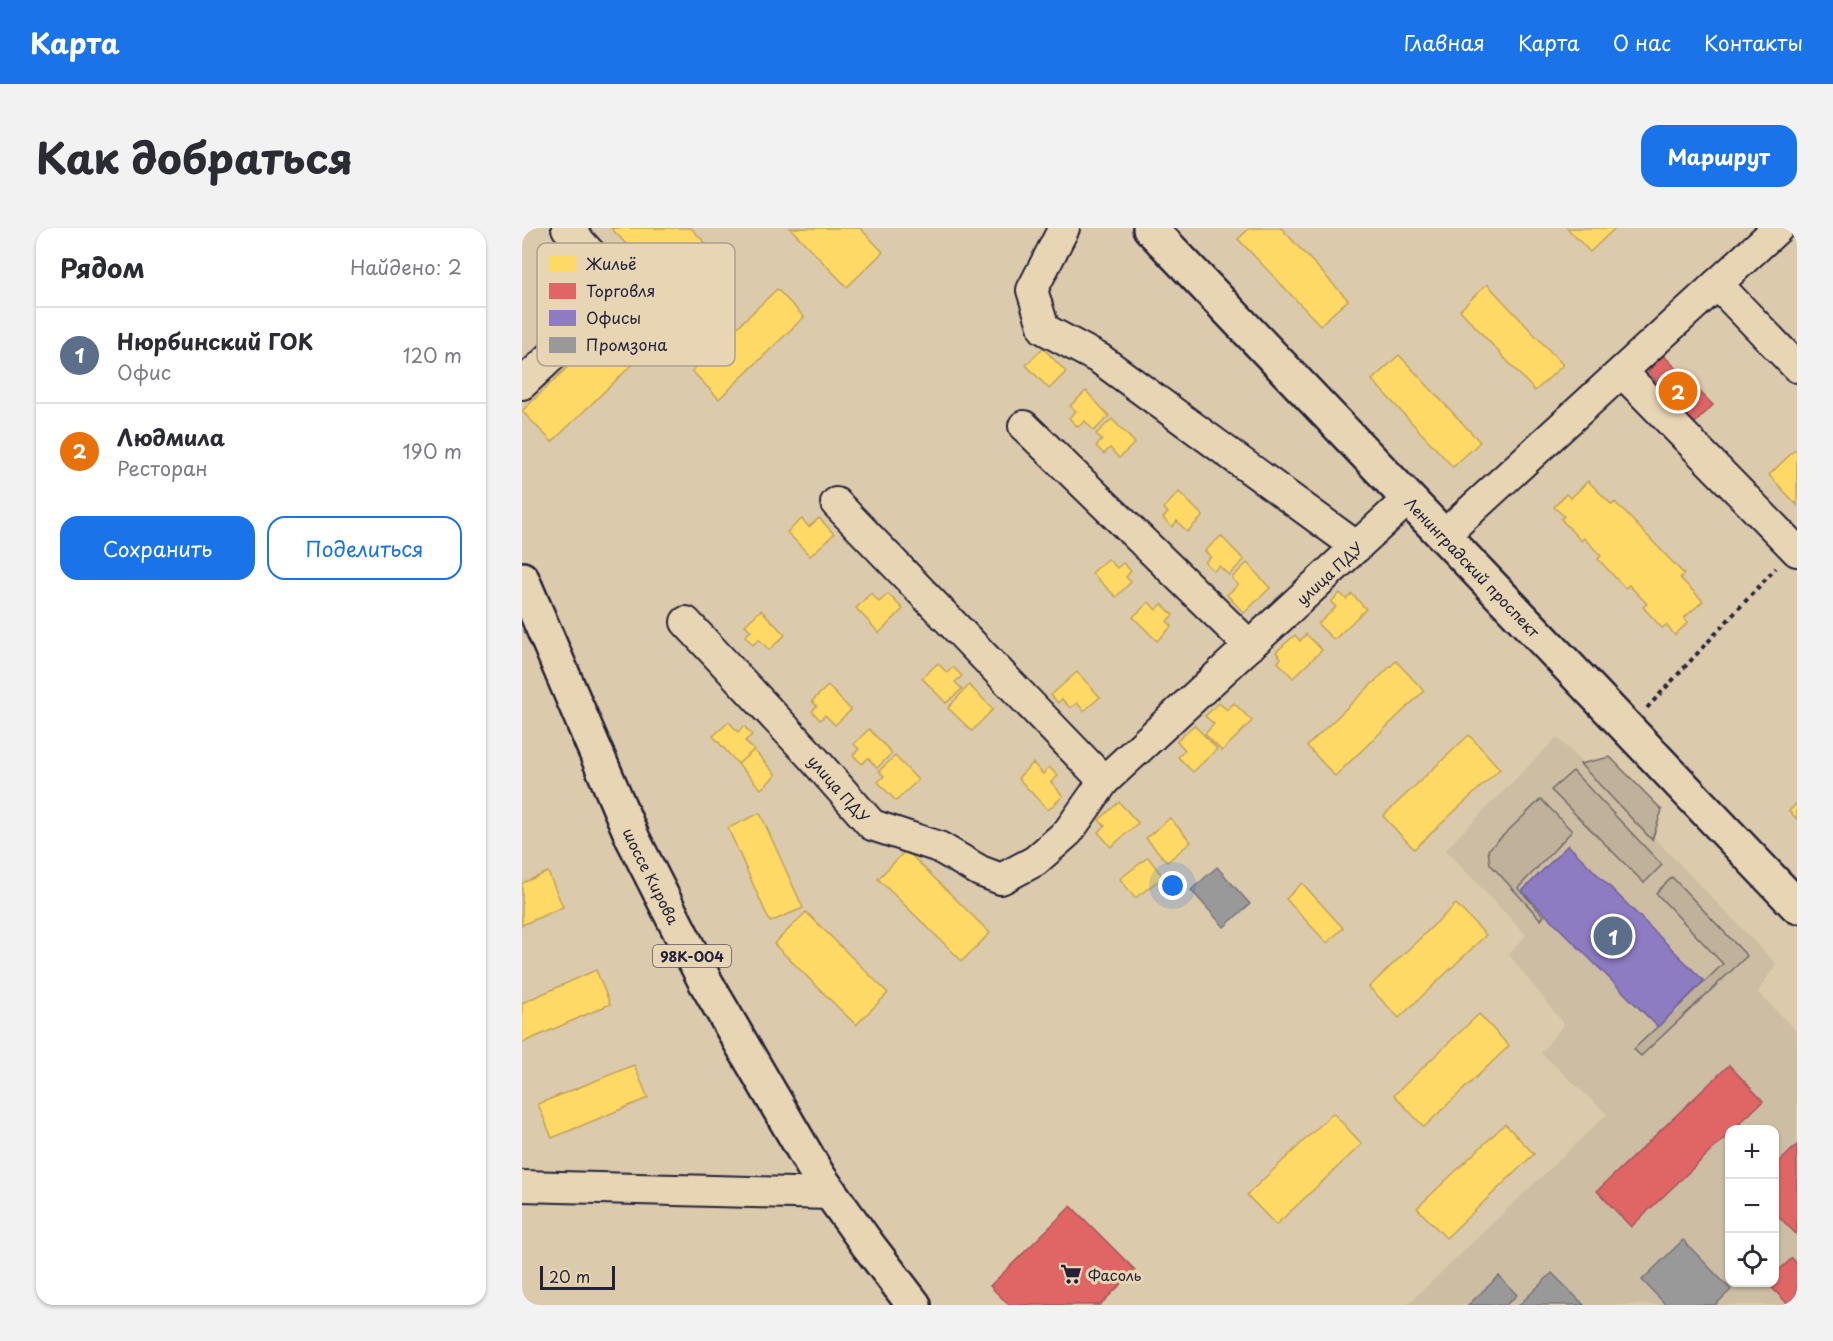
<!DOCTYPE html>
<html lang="ru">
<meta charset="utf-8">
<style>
:root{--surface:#fff;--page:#f2f2f3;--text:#2b2b33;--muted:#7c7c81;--line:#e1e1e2;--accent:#1a73e8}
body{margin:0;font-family:"Playpen Sans",sans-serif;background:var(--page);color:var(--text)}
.controls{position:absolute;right:18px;bottom:18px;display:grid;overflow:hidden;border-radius:12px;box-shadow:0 2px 4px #0004}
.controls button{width:54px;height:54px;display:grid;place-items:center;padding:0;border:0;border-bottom:2px solid var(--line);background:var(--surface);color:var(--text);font:30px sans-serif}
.scale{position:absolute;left:18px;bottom:15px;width:75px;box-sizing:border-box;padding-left:6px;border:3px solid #22223b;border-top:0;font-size:16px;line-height:21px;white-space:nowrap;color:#22223b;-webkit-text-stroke:4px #e8d5b3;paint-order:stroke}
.you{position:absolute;left:651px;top:658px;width:21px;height:21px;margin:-15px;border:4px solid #fff;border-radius:50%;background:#1a73e8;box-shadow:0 0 0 9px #1a73e833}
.badge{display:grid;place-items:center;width:39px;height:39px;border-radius:50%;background:var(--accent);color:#fff;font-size:20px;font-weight:700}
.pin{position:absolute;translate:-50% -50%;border:3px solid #fff;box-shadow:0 2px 6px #0006}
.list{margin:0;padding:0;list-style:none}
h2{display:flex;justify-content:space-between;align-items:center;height:78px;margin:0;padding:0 24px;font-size:26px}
h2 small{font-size:20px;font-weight:400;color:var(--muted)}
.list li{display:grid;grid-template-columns:39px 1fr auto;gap:18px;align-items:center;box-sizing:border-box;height:96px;padding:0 24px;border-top:2px solid var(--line)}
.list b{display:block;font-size:22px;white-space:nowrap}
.list p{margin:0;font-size:20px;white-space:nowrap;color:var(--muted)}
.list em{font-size:20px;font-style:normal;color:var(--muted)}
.actions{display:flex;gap:12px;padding:18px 24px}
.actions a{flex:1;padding:14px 0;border:2px solid var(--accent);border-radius:18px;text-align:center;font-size:21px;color:var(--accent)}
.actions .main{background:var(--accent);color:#fff}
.icon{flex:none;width:33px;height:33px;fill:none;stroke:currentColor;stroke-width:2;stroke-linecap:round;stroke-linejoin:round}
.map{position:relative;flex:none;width:1275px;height:1077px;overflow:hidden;border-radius:18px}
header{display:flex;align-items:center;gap:36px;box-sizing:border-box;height:84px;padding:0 30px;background:var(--accent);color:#fff}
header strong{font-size:28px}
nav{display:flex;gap:33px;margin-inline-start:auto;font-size:21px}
.intro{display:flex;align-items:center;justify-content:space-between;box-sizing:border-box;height:144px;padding:0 36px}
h1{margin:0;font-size:42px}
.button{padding:15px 27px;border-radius:18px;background:var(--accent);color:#fff;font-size:21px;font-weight:700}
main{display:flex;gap:36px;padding:0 36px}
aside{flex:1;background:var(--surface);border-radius:18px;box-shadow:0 2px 4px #0004}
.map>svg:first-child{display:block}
.built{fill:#cdbda3;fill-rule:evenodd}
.green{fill:#c0b19b;stroke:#716a6b;stroke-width:1.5}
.homes{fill:#ffd966;stroke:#bda259;stroke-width:1.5}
.shops{fill:#e06666;stroke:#a75259;stroke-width:1.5}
.offices{fill:#8e7cc3;stroke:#6e619a;stroke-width:1.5}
.industry{fill:#999;stroke:#75757d;stroke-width:1.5}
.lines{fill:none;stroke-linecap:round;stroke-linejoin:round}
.minor-casing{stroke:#22223b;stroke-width:34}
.major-casing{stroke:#22223b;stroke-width:38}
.path{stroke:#22223b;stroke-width:4;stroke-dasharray:4.5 4.5;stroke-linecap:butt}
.minor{stroke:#e8d5b3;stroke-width:30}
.major{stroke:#e8d5b3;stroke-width:33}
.labels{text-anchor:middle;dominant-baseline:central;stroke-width:6;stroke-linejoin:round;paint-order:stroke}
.shield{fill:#e8d5b3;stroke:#5d585f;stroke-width:1.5}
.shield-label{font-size:14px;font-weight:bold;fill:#22223b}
.street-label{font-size:15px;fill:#22223b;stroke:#e8d5b3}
.poi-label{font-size:15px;fill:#22223b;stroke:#e8d5b3;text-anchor:start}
.key{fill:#e8d5b3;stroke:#ad9f8f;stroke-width:1.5}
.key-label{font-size:16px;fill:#22223b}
</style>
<header>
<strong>Карта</strong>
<nav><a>Главная</a><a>Карта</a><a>О нас</a><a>Контакты</a></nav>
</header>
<div class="intro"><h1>Как добраться</h1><a class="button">Маршрут</a></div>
<main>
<aside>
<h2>Рядом<small>Найдено: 2</small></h2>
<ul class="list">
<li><span class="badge" style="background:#5c6f8a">1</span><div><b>Нюрбинский ГОК</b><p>Офис</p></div><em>120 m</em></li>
<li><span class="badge" style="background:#e8710a">2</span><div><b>Людмила</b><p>Ресторан</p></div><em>190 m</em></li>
</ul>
<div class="actions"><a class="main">Сохранить</a><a>Поделиться</a></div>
</aside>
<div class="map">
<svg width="1275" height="1077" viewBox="0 0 1275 1077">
<rect width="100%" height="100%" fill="#dccaac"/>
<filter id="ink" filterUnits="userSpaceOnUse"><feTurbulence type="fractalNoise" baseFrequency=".0167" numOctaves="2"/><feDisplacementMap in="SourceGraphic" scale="12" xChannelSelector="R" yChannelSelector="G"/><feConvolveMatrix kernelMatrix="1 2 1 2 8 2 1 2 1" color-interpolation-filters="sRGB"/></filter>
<g filter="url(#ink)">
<path class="built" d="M 1035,509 L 1254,736 L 1236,764 L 1275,804 L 1275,1077 L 885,1077 L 1085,886 L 1019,825 L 1042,796 L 987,727 L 1004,707 L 923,622 ZM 1208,902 L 1252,902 L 1252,1054 L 1208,1054 Z"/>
<g class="green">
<polygon points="1088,529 1140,582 1130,612 1058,536"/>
<polygon points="1051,543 1140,637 1122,655 1029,562"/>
<polygon points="1019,571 1050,603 996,660 1022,688 1019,692 968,636 966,622"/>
<polygon points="1150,649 1225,728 1119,828 1112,821 1201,736 1134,665"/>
</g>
<g class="homes">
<polygon points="89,0 169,0 197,30 155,70"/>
<polygon points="268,0 338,0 361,24 325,59"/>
<polygon points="728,0 759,0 826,72 798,97 716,11"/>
<polygon points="1045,0 1093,0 1068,24"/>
<polygon points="965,56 1041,137 1013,163 938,82"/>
<polygon points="255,61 282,89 197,171 170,143"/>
<polygon points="87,99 117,130 30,214 0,183"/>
<polygon points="521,120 544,144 527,161 504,137"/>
<polygon points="877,127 958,214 931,239 850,152"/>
<polygon points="564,163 587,188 572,203 563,193 556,199 547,190 554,183 548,178"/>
<polygon points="590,191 613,215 597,230 588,220 582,226 574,218 580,212 574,206"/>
<polygon points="1274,221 1275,222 1275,277 1247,247"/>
<polygon points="1066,253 1090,277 1093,274 1162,346 1158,350 1181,373 1162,390 1166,394 1153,407 1144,397 1140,400 1121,379 1125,376 1107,357 1103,360 1076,331 1079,328 1062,310 1059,313 1039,291 1042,288 1032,279 1044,266 1049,270"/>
<polygon points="657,264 681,288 665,304 655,293 650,299 641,290 646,285 642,280"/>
<polygon points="297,290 312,306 288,328 265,304 280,291 287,299"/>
<polygon points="699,308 722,332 707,347 697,338 692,343 683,334 689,329 683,323"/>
<polygon points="586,331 595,340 601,335 609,343 604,349 609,354 594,369 570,345"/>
<polygon points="725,335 748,360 722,385 705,367 716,357 710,350"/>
<polygon points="349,365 357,374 366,366 381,381 357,405 334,380"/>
<polygon points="818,365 824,371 830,366 844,381 812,412 796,396 814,379 809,374"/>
<polygon points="627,374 634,382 640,376 651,387 645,393 650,398 635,413 611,389"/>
<polygon points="239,382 263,407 247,422 237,411 231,417 223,408 229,403 223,397"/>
<polygon points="784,406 800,422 771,450 756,434 759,430 754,424 773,407 778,413"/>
<polygon points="874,433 902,463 813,548 785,518"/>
<polygon points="416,435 425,445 431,439 440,448 433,454 440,461 424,475 400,450"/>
<polygon points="555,444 578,469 562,483 555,475 548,480 540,471 536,475 529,467"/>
<polygon points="447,457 471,481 450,503 426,480"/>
<polygon points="306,458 329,482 313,497 303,487 298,492 290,483 295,478 290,473"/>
<polygon points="697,475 705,482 712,475 730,493 700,523 683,506 692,496 683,488"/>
<polygon points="207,494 216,504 222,498 230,507 223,513 232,522 216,536 191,508"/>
<polygon points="672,497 695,521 671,544 656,529 663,522 655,513"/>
<polygon points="347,501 370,525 355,540 346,530 340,536 331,527 337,521 332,516"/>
<polygon points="947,507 978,541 892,621 861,588"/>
<polygon points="232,522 254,547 239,561 216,536"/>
<polygon points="373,528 396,552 374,573 356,554 362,548 357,543"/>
<polygon points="511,535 521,546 527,539 536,548 529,554 541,568 526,582 496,550"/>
<polygon points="597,574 616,595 589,619 576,604 583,598 577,592"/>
<polygon points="1275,575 1275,591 1267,583"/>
<polygon points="238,585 281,680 248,694 206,600"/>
<polygon points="648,590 669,614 645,634 624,610"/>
<polygon points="384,622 468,705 440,733 356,651"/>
<polygon points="626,629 641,649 613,670 598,651"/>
<polygon points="26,644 41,679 0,697 0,655"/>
<polygon points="780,655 821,700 805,715 764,671"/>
<polygon points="934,676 964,707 877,790 847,759"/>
<polygon points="284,684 366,765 334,797 252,716"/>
<polygon points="74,742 88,776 0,815 0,775"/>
<polygon points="957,786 987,818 902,899 872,867"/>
<polygon points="112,837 126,870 30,910 16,876"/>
<polygon points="811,885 840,916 754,997 725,967"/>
<polygon points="983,896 1012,926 924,1010 895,980"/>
</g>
<g class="shops">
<polygon points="1141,127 1191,177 1166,202 1130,168 1139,158 1126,144"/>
<polygon points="1207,837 1241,873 1211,902 1208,902 1208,905 1109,999 1075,963"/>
<polygon points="1275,917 1275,1007 1252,984 1252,939"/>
<polygon points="549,978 613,1042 578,1077 487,1077 468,1058"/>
<polygon points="1270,1030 1275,1036 1275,1077 1267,1077 1245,1055 1252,1054 1252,1047"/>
</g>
<polygon class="offices" points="1046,617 1182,753 1136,799 1000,663"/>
<g class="industry">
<polygon points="695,639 728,676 702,699 669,662"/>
<polygon points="1161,1012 1209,1062 1193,1077 1144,1077 1120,1052"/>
<polygon points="1030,1045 1062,1077 997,1077"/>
<polygon points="977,1048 995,1067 984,1077 946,1077"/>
</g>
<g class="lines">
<defs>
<g id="minor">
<polyline points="542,0 510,62 522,101 578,131 835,319"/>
<polyline points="1195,56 1275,139"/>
<polyline points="1100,144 1275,323"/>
<polyline points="0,156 101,61 45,0"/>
<polyline points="502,198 728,418"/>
<polyline points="314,275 582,553"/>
<polyline points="921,308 1256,0"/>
<path id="s1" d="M 164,394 L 290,529 L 350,597 L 417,619 L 458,643 L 479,651 L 513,633 L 546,604 L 582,553 L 886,271"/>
<polyline points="0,958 309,966"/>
</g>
<g id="major">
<path id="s2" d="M 628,0 L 1275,678"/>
<path id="s3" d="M 0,351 L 111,611 L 183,753 L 297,949 L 346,1017 L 392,1077"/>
</g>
</defs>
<use href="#minor" class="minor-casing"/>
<use href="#major" class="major-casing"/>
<polyline class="path" points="1125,480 1254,340"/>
<use href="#minor" class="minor"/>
<use href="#major" class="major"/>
</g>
</g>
<defs>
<symbol id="supermarket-bare" viewBox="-9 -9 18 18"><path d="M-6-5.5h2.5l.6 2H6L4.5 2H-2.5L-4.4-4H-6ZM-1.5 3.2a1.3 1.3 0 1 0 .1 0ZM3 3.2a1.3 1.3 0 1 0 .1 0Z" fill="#22223b" stroke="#e8d5b3" stroke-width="2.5" paint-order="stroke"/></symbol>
</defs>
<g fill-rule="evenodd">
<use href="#supermarket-bare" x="534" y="1031" width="30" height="30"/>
</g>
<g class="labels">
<rect class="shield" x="131" y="717" width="78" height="22" rx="4.5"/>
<g class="shield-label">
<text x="170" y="728">98К-004</text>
</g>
<g class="street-label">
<text stroke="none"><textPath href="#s2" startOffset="468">Ленинградский проспект</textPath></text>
<text stroke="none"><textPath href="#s1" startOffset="867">улица ПДУ</textPath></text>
<text stroke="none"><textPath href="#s1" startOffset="226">улица ПДУ</textPath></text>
<text stroke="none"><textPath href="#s3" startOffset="324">шоссе Кирова</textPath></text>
</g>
<g class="poi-label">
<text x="566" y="1046">Фасоль</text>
</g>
</g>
<rect x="15" y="15" width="198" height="123" rx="9" class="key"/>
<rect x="27" y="28" width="27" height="16" fill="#ffd966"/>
<rect x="27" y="55" width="27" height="16" fill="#e06666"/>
<rect x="27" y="82" width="27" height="16" fill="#8e7cc3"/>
<rect x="27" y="109" width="27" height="16" fill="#999"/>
<g class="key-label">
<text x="64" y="42">Жильё</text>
<text x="64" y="69">Торговля</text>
<text x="64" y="96">Офисы</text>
<text x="64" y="123">Промзона</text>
</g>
</svg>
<div class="controls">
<button>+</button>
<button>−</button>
<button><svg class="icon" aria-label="locate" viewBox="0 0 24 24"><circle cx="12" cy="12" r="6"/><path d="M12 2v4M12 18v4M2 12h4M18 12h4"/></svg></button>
</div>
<div class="scale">20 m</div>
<div class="you"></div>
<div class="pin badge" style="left:1091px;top:708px;background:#5c6f8a">1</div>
<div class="pin badge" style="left:1156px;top:163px;background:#e8710a">2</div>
</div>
</main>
